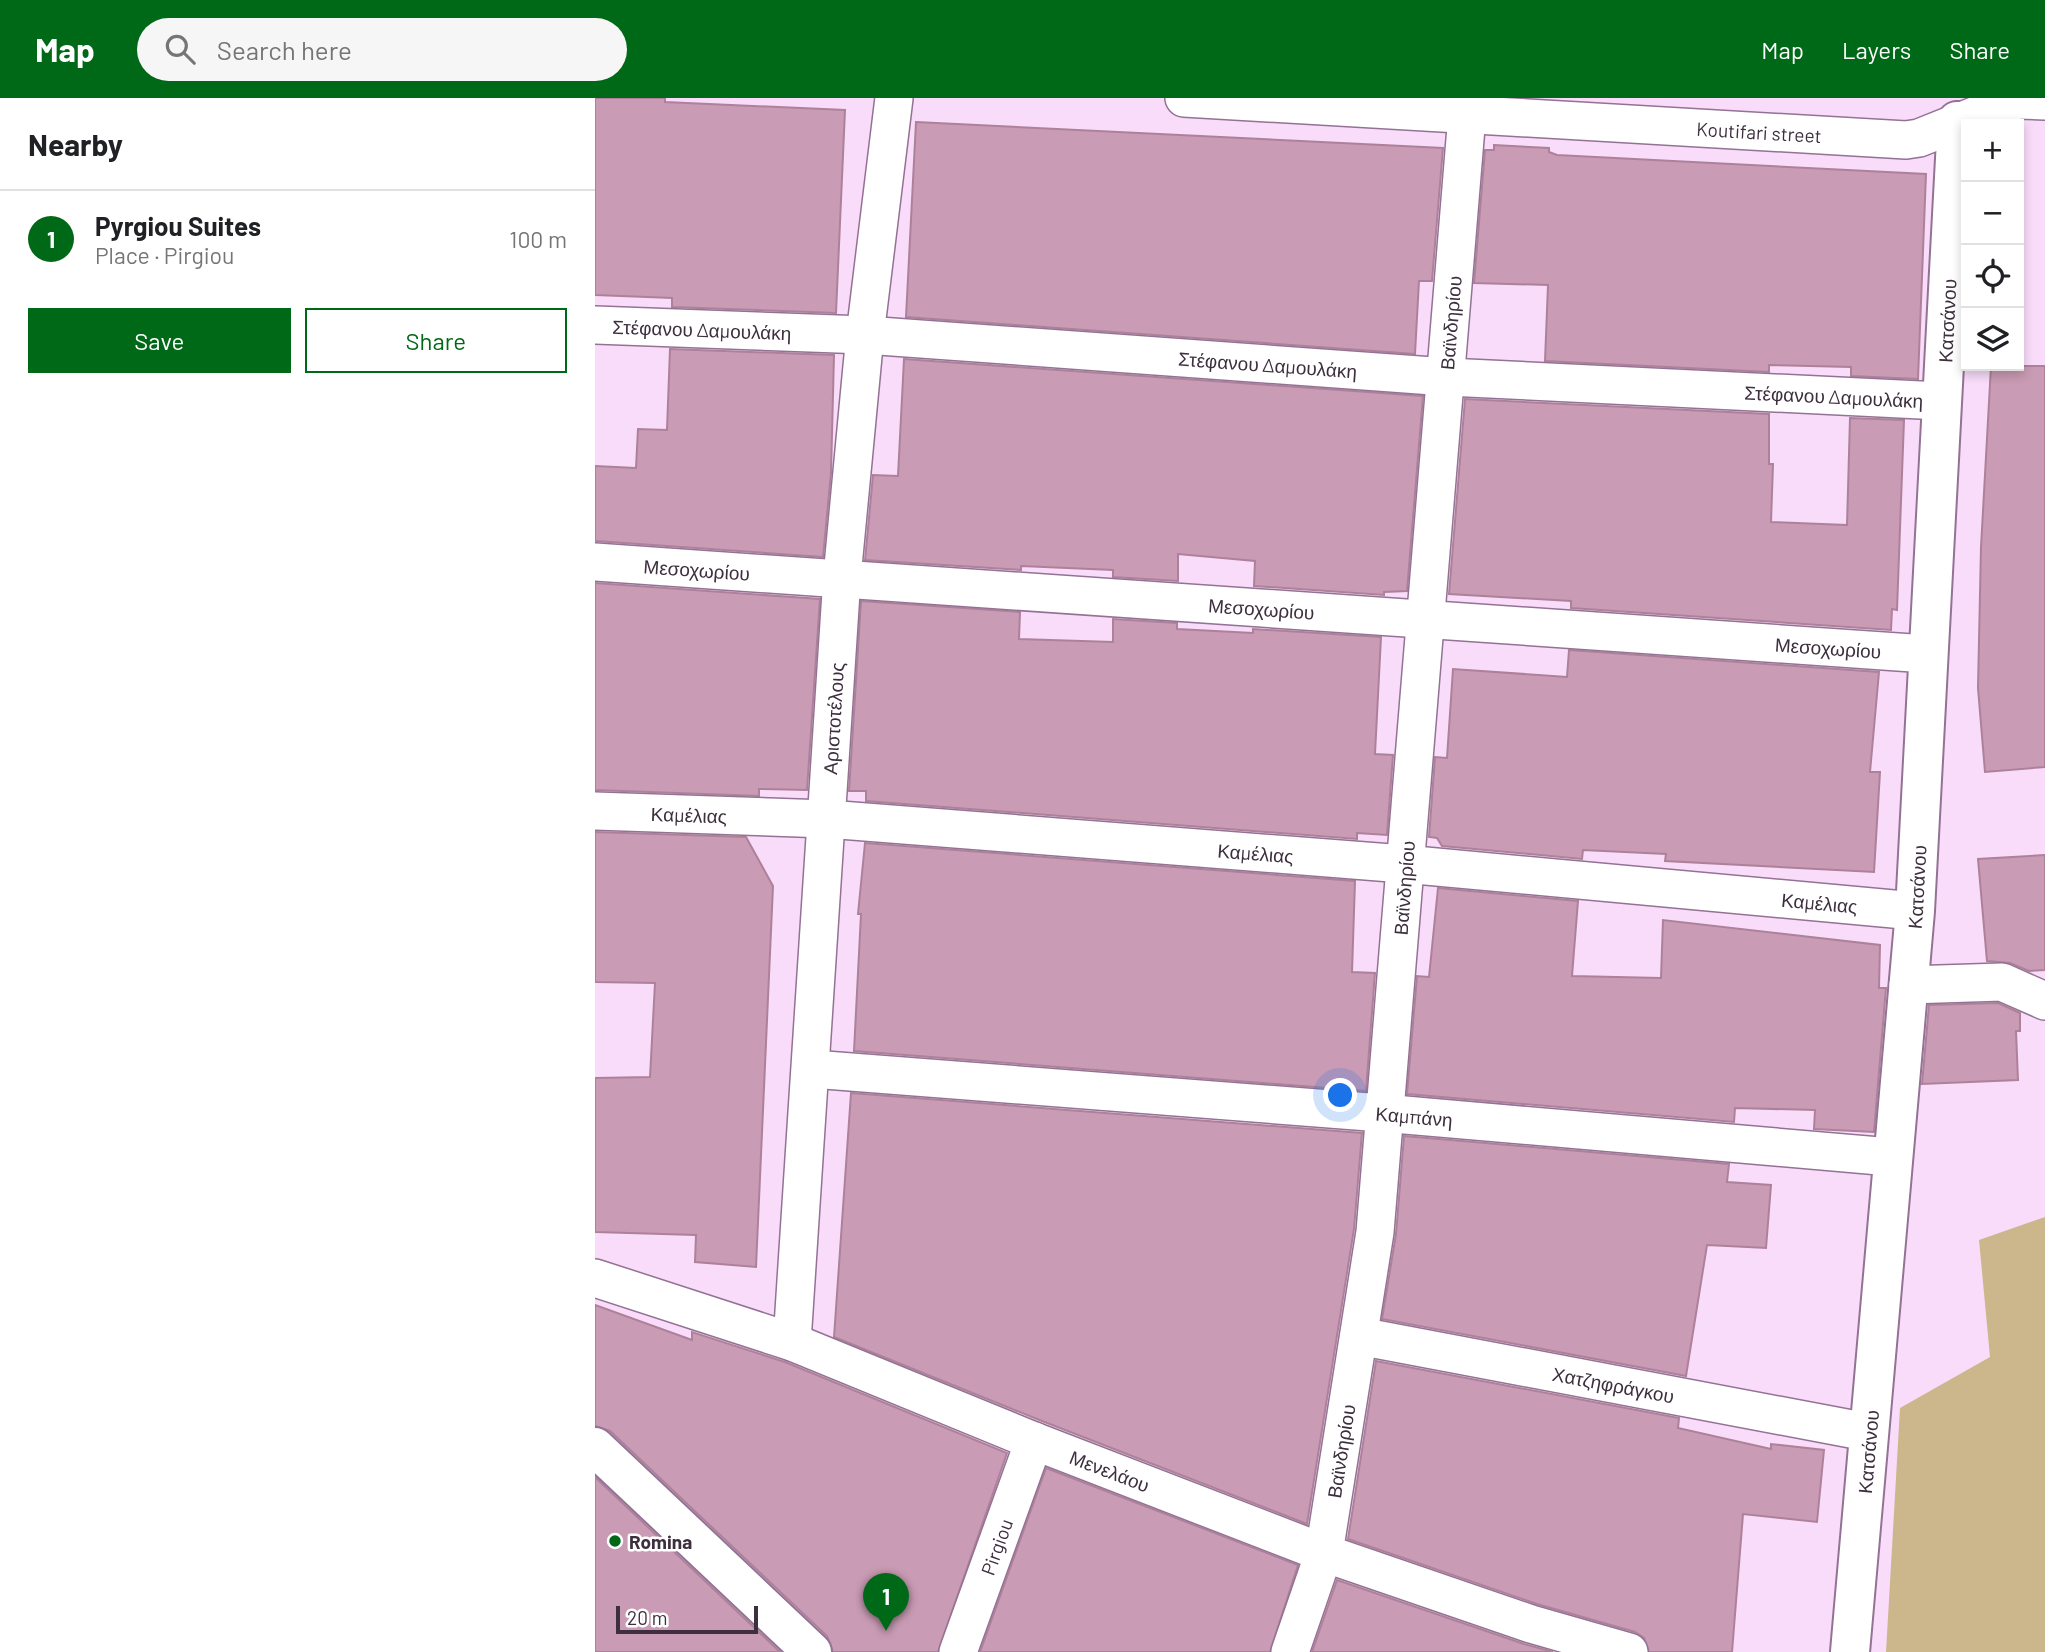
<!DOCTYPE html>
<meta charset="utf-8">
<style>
:root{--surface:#fff;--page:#f6f6f6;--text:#202124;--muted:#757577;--line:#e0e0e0;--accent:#006917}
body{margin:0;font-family:Barlow,sans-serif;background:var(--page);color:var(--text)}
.controls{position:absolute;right:21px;top:21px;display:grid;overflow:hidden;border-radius:0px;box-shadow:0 4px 10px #0003}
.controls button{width:63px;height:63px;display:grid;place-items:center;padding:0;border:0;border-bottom:2px solid var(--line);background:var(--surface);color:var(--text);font:35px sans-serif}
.scale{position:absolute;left:21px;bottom:18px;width:142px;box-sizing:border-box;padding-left:7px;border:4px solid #3d2f3d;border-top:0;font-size:19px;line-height:24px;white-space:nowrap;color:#3d2f3d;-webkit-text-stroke:5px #fff;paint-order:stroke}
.you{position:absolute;left:746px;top:998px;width:24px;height:24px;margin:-18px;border:5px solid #fff;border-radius:50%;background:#1a73e8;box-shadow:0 0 0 10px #1a73e833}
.badge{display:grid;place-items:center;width:46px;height:46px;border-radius:50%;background:var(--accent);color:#fff;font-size:23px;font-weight:700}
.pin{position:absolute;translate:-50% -58px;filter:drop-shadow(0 2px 4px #0008)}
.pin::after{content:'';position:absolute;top:37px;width:24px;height:21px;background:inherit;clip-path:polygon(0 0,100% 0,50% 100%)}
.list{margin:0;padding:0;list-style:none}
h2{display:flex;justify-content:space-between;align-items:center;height:91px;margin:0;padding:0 28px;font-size:30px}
h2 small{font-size:23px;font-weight:400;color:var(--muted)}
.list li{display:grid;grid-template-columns:46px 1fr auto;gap:21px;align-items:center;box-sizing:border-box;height:98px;padding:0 28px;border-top:2px solid var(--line)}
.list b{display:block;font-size:26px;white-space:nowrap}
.list p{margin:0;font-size:23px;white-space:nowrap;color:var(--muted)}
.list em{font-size:23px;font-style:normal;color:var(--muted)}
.actions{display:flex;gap:14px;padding:21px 28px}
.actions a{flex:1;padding:16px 0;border:2px solid var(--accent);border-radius:0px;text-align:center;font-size:24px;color:var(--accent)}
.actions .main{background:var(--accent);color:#fff}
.icon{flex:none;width:38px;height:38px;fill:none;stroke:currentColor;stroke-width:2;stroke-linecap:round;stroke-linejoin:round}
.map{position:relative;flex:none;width:1450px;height:1554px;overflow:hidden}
header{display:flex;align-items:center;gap:42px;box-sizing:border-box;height:98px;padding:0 35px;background:var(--accent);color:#fff}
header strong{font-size:33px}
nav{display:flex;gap:38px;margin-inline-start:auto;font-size:24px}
.search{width:490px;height:63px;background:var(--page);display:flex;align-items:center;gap:18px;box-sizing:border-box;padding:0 24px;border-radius:38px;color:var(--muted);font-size:26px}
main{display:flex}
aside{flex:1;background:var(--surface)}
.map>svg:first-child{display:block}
.green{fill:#ccb78c}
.building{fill:#c99bb4;stroke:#ae819a;stroke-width:2}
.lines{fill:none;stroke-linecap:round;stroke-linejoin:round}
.street-casing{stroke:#937294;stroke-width:40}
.secondary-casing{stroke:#937294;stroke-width:42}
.street{stroke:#fff;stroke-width:37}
.secondary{stroke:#fff;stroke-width:38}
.poi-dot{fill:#006917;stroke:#fff;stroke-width:2.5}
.labels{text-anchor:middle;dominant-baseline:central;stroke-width:5;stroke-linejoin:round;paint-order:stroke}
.street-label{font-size:19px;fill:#3d2f3d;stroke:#fff}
.poi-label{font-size:19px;font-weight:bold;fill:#3d2f3d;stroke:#fff;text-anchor:start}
</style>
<header>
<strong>Map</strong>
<div class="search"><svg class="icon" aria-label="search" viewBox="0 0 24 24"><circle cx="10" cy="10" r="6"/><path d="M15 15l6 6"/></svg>Search here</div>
<nav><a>Map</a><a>Layers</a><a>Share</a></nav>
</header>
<main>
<aside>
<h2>Nearby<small></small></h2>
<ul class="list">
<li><span class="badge">1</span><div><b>Pyrgiou Suites</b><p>Place · Pirgiou</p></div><em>100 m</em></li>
</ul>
<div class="actions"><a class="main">Save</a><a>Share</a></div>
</aside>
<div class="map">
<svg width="1450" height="1554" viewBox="0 0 1450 1554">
<rect width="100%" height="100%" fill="#f9dcfa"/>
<polygon class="green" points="1450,1119 1450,1554 1291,1554 1305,1310 1395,1259 1384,1142"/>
<g class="building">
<polygon points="0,0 70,0 70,4 250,12 241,215 77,209 77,200 0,197"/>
<polygon points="321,24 848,50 837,183 824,183 820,256 311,219"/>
<polygon points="899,47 954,50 954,54 962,57 1331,76 1323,281 1256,278 1256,269 1174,267 1174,274 950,263 953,187 879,185 890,52 899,52"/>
<polygon points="75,251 239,257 236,375 228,459 0,443 0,368 41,370 43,331 72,332"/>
<polygon points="309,261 828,298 812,493 789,494 789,497 659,488 660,463 583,456 583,483 518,479 518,472 426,468 426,472 270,462 278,377 303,378"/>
<polygon points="1396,268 1450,268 1450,669 1390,674 1383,590 1386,449"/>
<polygon points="870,301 1174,316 1174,366 1178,366 1176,424 1252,427 1255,320 1309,322 1302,512 1297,511 1296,532 976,510 976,503 854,496"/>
<polygon points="0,485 225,501 212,692 164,691 164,698 0,692"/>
<polygon points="266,503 425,514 424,541 518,544 518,521 582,525 582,531 658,535 658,531 786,539 780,656 798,657 792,737 762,735 762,741 271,703 271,693 254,693"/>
<polygon points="974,552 1284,574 1275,674 1285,674 1279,774 1070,763 1071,756 988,752 987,761 847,748 842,740 834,739 840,659 852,660 858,571 972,579"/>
<polygon points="0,734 151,739 178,788 161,1169 100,1164 101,1137 0,1134 0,980 55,979 60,885 0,884"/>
<polygon points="270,745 760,783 757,874 780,875 771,993 259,953 266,816 263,816"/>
<polygon points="1450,757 1450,872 1434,873 1415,865 1392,863 1383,761"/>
<polygon points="843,790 983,803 977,878 1066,880 1068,822 1285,847 1284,890 1291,890 1279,1034 1219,1031 1220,1012 1140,1010 1139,1024 812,996 822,878 834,879"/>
<polygon points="1403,905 1425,915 1425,933 1421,933 1423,982 1327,986 1334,907"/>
<polygon points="256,995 767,1035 759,1131 712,1426 447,1323 239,1239"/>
<polygon points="809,1038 1134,1066 1132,1084 1176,1087 1171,1150 1112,1147 1091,1278 787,1221 801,1136"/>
<polygon points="0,1207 97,1242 97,1234 190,1264 412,1355 343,1554 238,1554 232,1538 15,1333 0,1328"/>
<polygon points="781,1263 1084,1320 1083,1330 1176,1351 1176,1346 1229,1352 1222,1424 1148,1416 1137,1554 1054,1554 1049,1540 1040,1534 942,1506 753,1441"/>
<polygon points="451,1370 703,1467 675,1554 385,1554"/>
<polygon points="0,1379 185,1554 0,1554"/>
<polygon points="742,1482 929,1546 958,1554 717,1554"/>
</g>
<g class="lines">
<defs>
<g id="street">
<path id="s1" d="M 589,0 L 1311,42 L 1324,40 L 1409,6 L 1424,2 L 1450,3"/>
<path id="s2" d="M 0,227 L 270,237 L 852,279 L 1346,303"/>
<path id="s3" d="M 0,464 L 1332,556"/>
<path id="s4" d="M 0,713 L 232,721 L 809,766 L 1320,813"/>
<polyline points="1313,887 1407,884 1450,903"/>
<path id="s5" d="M 217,971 L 787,1015 L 1296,1059"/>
<path id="s6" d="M 0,1180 L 197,1244 L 439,1343 L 729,1455 L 936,1526 L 1034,1554"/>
<path id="s7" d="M 764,1238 L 1272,1334"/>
<path id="s8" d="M 197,1244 L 247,479 L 270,237 L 299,0"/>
<path id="s9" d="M 363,1554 L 439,1343"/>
<path id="s10" d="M 695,1554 L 729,1455 L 780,1134 L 872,17"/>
</g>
<g id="secondary">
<polyline points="0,1349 217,1554"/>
<path id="s11" d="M 1255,1554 L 1320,813 L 1362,23"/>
</g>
</defs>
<use href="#street" class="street-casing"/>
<use href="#secondary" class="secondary-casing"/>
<use href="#street" class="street"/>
<use href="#secondary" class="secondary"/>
</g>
<circle class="poi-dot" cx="20" cy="1443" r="7"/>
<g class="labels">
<g class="street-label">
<text stroke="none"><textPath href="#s1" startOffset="576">Koutifari street</textPath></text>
<text stroke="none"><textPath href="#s11" startOffset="1335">Κατσάνου</textPath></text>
<text stroke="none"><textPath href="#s10" startOffset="1342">Βαϊνδηρίου</textPath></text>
<text stroke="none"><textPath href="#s2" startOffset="107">Στέφανου Δαμουλάκη</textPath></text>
<text stroke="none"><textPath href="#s2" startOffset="674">Στέφανου Δαμουλάκη</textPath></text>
<text stroke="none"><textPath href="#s2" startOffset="1241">Στέφανου Δαμουλάκη</textPath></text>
<text stroke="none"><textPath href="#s3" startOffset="102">Μεσοχωρίου</textPath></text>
<text stroke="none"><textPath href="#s3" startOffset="668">Μεσοχωρίου</textPath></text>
<text stroke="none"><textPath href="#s3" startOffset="1236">Μεσοχωρίου</textPath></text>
<text stroke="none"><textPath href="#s8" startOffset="625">Αριστοτέλους</textPath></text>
<text stroke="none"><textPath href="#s4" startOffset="94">Καμέλιας</textPath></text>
<text stroke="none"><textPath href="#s4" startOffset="662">Καμέλιας</textPath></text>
<text stroke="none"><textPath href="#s11" startOffset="768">Κατσάνου</textPath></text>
<text stroke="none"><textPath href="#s10" startOffset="775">Βαϊνδηρίου</textPath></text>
<text stroke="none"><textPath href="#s4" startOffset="1228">Καμέλιας</textPath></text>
<text stroke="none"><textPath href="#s5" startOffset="604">Καμπάνη</textPath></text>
<text stroke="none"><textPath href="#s7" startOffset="259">Χατζηφράγκου</textPath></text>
<text stroke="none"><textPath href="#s10" startOffset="208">Βαϊνδηρίου</textPath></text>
<text stroke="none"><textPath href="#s11" startOffset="201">Κατσάνου</textPath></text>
<text stroke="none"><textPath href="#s6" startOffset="550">Μενελάου</textPath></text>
<text stroke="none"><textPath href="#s9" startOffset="112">Pirgiou</textPath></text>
</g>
<g class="poi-label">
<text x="34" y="1443">Romina</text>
</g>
</g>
</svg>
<div class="controls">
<button>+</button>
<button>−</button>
<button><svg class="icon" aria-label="locate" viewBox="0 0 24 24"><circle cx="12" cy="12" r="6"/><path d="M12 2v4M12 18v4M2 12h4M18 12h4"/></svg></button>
<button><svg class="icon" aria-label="layers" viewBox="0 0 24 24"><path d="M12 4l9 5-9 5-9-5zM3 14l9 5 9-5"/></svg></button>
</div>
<div class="scale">20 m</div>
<div class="you"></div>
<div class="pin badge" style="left:291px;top:1533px">1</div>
</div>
</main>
